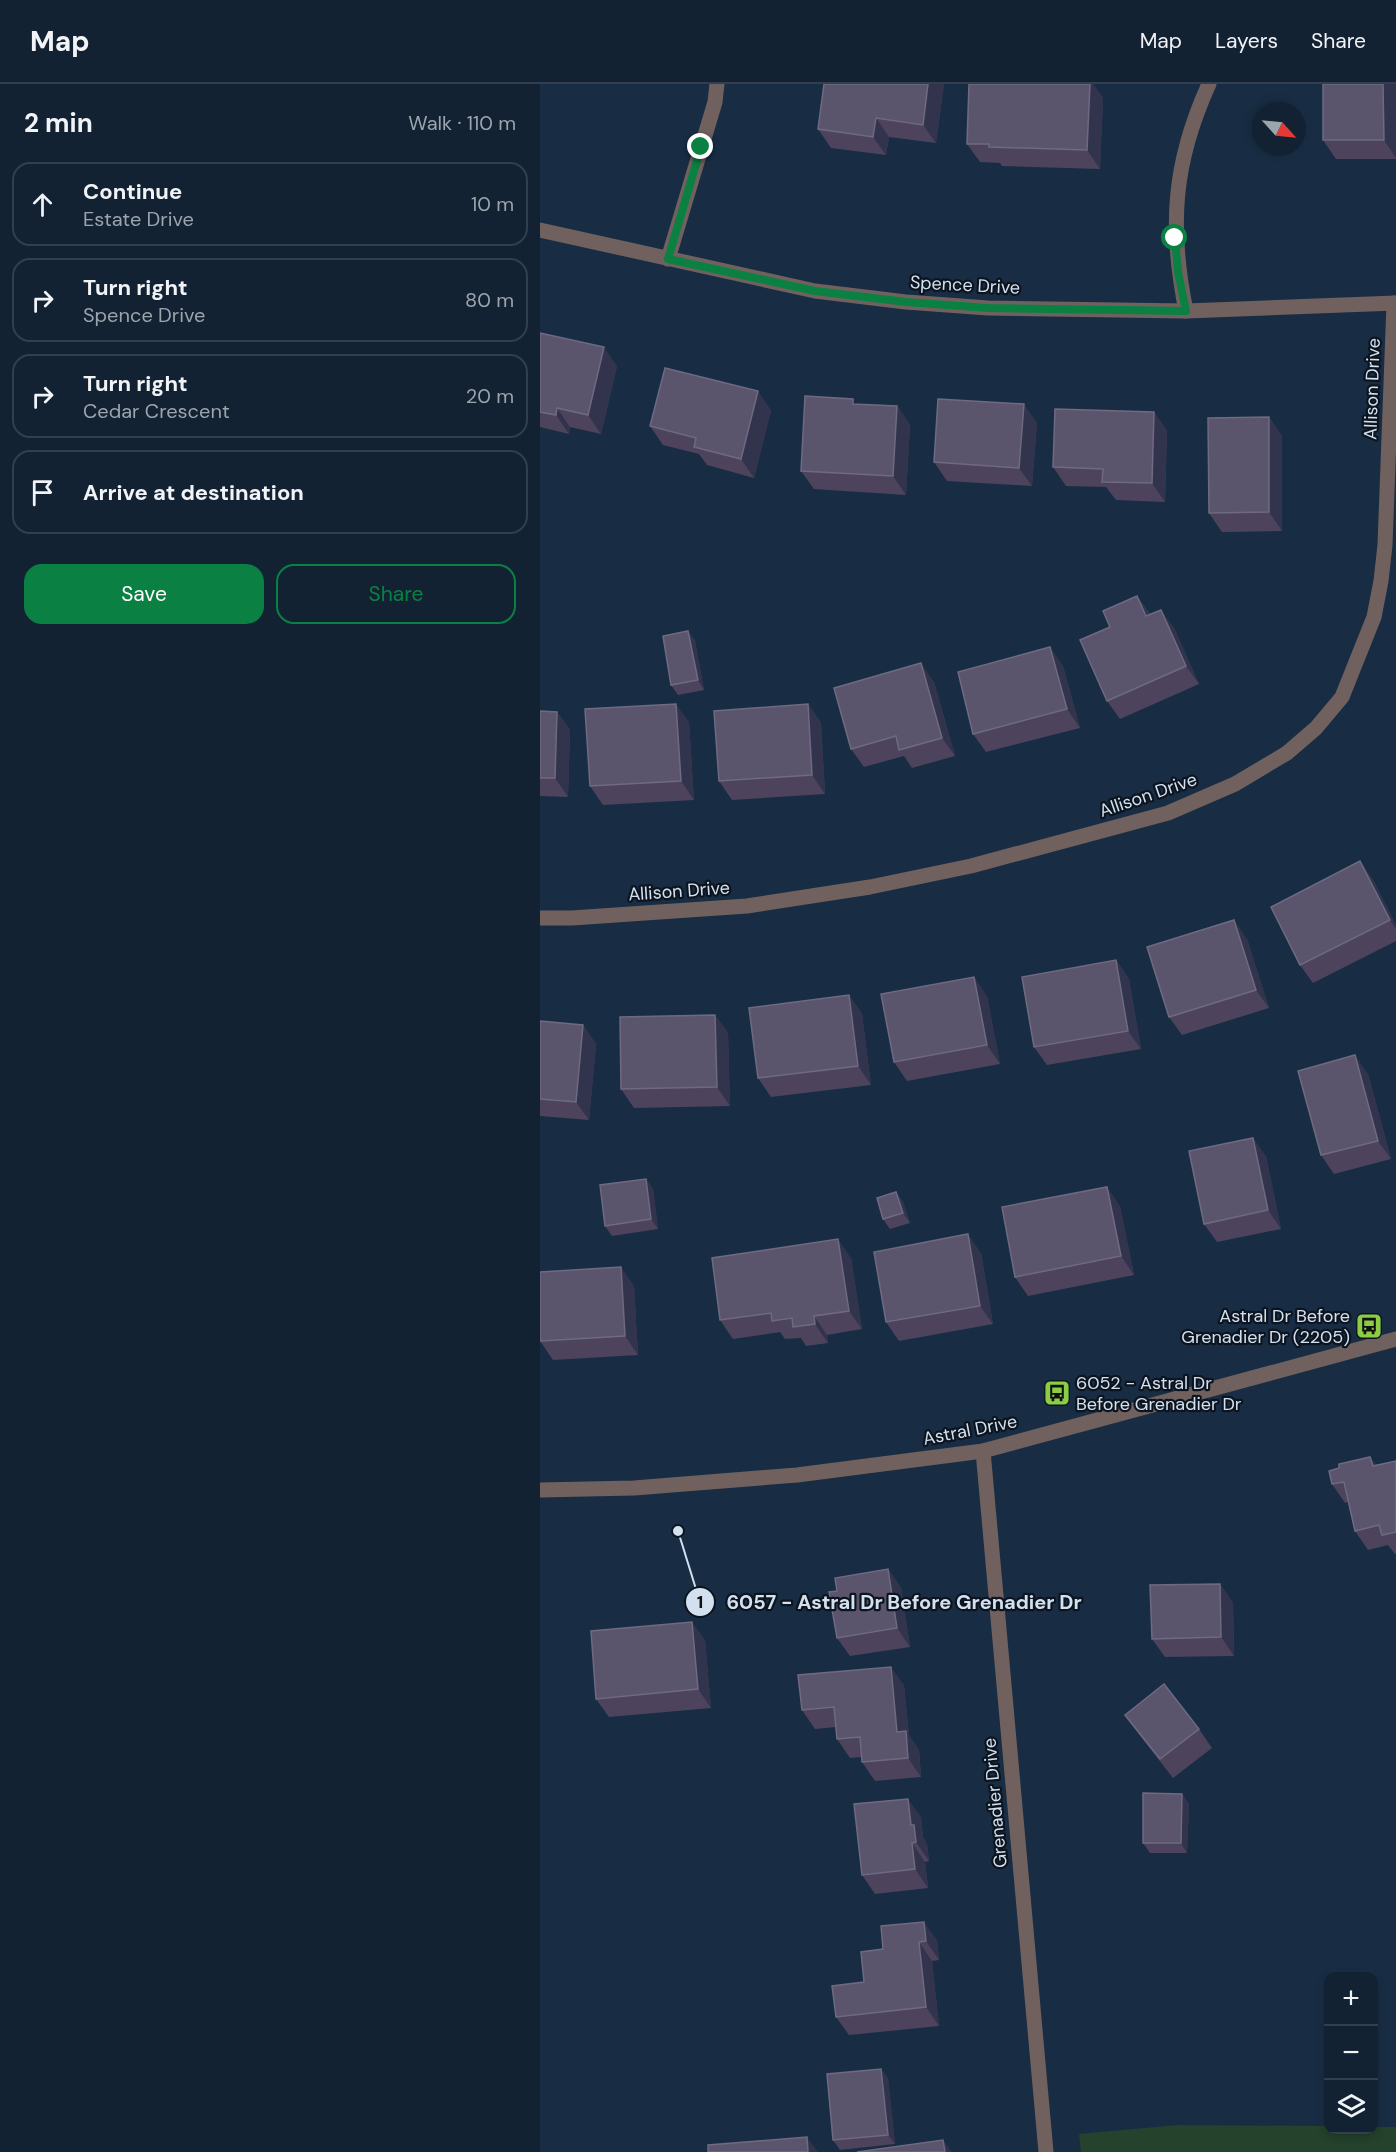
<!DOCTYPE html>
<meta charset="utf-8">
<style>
:root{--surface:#122233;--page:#1f2f3f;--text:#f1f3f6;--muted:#9ca4ac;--line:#313f4e;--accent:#0b8043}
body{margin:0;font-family:"DM Sans",sans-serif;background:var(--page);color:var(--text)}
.controls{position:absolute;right:18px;bottom:18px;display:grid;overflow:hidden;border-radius:12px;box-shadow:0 3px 9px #0003}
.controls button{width:54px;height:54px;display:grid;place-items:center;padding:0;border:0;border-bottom:2px solid var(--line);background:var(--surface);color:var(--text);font:30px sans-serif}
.compass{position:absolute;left:712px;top:18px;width:54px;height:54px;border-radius:50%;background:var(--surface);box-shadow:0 3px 9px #0003;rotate:117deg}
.stop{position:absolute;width:18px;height:18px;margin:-14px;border:4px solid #0b8043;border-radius:50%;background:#fff}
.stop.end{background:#0b8043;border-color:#fff;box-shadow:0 2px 6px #0008}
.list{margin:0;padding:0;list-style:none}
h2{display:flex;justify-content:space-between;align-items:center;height:78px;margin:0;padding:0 24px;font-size:26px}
h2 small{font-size:20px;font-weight:400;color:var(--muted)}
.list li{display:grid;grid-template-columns:39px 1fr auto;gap:18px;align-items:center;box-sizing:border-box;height:84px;margin:0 12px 12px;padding:0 12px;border:2px solid var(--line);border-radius:18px}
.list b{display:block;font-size:22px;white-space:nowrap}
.list p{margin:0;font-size:20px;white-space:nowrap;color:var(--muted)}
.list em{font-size:20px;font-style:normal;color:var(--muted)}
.actions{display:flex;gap:12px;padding:18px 24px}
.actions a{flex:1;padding:14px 0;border:2px solid var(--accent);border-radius:18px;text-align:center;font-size:21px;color:var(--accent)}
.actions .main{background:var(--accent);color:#fff}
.icon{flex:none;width:33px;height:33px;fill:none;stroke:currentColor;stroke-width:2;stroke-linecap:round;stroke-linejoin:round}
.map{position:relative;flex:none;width:856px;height:2068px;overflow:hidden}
header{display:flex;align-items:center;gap:36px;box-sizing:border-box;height:84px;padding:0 30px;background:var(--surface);border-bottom:2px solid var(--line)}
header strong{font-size:28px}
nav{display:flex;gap:33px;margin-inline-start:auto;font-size:21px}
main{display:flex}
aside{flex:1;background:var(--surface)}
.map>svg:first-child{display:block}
.green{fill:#24422c}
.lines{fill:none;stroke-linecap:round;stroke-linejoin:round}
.minor{stroke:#71615e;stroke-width:15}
.wall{fill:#4d435d}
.shaded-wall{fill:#32334c}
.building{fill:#5b546d;stroke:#6e6a81;stroke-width:1.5}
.route{stroke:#0b8043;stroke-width:8}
.labels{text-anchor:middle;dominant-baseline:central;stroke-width:4.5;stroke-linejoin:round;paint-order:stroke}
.street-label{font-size:18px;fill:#d3e0ef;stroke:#0c151f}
.poi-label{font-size:18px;fill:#d3e0ef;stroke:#0c151f;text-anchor:end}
.leader{fill:none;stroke:#d3e0ef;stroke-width:2}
.callout-dot{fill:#d3e0ef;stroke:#0c151f;stroke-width:2}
.mark-label{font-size:18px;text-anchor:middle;font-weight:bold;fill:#111}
.callout-label{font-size:20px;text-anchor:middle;font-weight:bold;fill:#d3e0ef;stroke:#0c151f;stroke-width:4.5;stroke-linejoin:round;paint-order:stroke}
</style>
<header>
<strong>Map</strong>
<nav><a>Map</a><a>Layers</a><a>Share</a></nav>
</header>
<main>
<aside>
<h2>2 min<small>Walk · 110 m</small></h2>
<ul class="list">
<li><svg class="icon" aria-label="ahead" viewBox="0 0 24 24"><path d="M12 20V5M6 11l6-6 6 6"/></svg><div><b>Continue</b><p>Estate Drive</p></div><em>10 m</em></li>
<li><svg class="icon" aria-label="right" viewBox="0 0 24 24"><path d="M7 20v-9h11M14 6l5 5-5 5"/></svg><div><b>Turn right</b><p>Spence Drive</p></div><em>80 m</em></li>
<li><svg class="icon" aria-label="right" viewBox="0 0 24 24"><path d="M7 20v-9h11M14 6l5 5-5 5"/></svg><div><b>Turn right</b><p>Cedar Crescent</p></div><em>20 m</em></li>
<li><svg class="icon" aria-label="arrive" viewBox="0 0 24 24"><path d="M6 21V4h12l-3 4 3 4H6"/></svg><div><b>Arrive at destination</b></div></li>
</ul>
<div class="actions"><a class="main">Save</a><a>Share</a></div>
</aside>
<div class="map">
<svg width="856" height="2068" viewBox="0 0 856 2068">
<rect width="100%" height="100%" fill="#182d44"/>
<polygon class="green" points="638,2041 788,2042 788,2046 834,2046 834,2043 856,2043 856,2068 541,2068 539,2050"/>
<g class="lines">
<g class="minor">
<polyline points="0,146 275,207 366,218 448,224 646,227 856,219"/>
<polyline points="128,175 175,18 177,0"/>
<path d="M 646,227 C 629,143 633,79 669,0"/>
<polyline points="0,834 32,834 207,822 330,803 431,782 628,729 695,700 747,669 776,644 802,613 834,533 841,497 845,461 854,219"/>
<polyline points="443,1367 506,2068"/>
<polyline points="0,1406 94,1404 257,1391 443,1367 856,1255"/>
</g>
</g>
<g class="wall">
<polygon points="284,0 404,0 396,59 349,53 346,71 291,64 278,45"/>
<polygon points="429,0 553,0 563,14 560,85 462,82 460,79 440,78 427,60"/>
<polygon points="856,0 856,75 796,75 783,56"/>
<polygon points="0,249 77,282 61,350 30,343 29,350 0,343"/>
<polygon points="316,320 357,322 370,341 366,411 274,405 261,387"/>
<polygon points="231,326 214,394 167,381 159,370 123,361 110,342"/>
<polygon points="614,328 627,347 625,418 576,416 566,403 526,402 513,383"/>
<polygon points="729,333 742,352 742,447 682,448 669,429"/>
<polygon points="497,339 492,402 407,397 394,378"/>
<polygon points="597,512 610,530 634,544 659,600 580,635 567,617 570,543"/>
<polygon points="148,547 155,557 164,606 138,611 131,601"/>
<polygon points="523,582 540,644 446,668 433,650"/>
<polygon points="394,598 415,672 372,684 364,672 324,683 311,665"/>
<polygon points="268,620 281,639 285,710 192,716 179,697"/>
<polygon points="0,627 17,628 30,646 28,713 0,712"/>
<polygon points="149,638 154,716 63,721 50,702"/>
<polygon points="820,777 833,796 856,841 856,857 773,899 760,881"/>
<polygon points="707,855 729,924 642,951 629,933"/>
<polygon points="576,876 589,895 601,965 507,981 494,963"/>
<polygon points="309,911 322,930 331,1001 231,1013 218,994"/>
<polygon points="447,912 460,980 367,997 354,978"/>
<polygon points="175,931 188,949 190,1022 94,1024 81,1005"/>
<polygon points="0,937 43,941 56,960 49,1036 0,1032"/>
<polygon points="828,990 851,1075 794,1090 781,1071"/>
<polygon points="726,1072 741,1145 677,1158 664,1140"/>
<polygon points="106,1095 113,1105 118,1145 72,1152 65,1142"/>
<polygon points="356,1108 363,1118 370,1139 350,1145 343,1135"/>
<polygon points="580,1122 594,1191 488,1212 475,1193"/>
<polygon points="441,1169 453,1240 359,1257 346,1238"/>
<polygon points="311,1174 322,1245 287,1251 288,1259 266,1262 261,1254 245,1255 240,1248 193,1255 180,1236"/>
<polygon points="94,1202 98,1271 13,1276 0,1257"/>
<polygon points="830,1373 836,1381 856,1377 856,1470 855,1470 848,1461 828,1466 815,1447 808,1418 805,1419 792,1400 799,1384"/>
<polygon points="348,1485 361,1504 370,1563 310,1572 297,1554"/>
<polygon points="680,1500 693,1519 694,1572 625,1573 612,1555"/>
<polygon points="165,1556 171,1624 69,1633 56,1615"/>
<polygon points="364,1601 369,1651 379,1666 381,1693 335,1697 322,1678 322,1673 310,1674 297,1655 296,1643 275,1645 262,1626"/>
<polygon points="585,1631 659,1645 672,1664 633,1694 598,1649"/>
<polygon points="642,1710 649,1720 647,1769 610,1769 603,1759"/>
<polygon points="381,1733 383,1753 387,1760 389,1777 385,1778 388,1804 335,1810 322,1791"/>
<polygon points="341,1842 397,1856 399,1876 392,1877 399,1942 309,1951 296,1933 324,1898 343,1865"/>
<polygon points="341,1985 348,1995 355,2060 300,2066 293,2056"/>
</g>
<g class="shaded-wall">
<polygon points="388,0 404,0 396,59 383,41"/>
<polygon points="550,0 553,0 563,14 560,85 547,66"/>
<polygon points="843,0 856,0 856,74 844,56"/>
<polygon points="336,34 349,53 346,71 333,53"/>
<polygon points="64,263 77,282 61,350 48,331"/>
<polygon points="218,307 231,326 214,394 201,375"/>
<polygon points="484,320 497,339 492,402 479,384"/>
<polygon points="357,322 370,341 366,411 353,392"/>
<polygon points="17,324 30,343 29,350 16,331"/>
<polygon points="614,328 627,347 625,418 612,399"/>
<polygon points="729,333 742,352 742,447 729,428"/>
<polygon points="597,512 610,531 606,532"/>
<polygon points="621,526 634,544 659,600 646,582"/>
<polygon points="148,547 155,557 164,606 158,596"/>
<polygon points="510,563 523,582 540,644 527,625"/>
<polygon points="381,579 394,598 415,672 402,654"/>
<polygon points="136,620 149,638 154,716 141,697"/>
<polygon points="268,620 281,639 285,710 272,691"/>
<polygon points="17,628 30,646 28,713 15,694"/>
<polygon points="820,777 833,796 856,841 856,845 850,836"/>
<polygon points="694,836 707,855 729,924 716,906"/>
<polygon points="576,876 589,895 601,965 588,947"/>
<polygon points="434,893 447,912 460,980 447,961"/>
<polygon points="309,911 322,930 331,1001 318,982"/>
<polygon points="175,931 188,949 190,1022 177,1003"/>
<polygon points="43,941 56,960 49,1036 36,1018"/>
<polygon points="815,971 828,990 851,1075 838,1057"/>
<polygon points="713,1054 726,1072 741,1145 728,1126"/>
<polygon points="106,1095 113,1105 118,1145 111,1135"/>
<polygon points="567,1103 580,1122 594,1191 581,1172"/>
<polygon points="356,1108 363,1118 370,1139 363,1129"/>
<polygon points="428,1150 441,1169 453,1240 440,1222"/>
<polygon points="298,1155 311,1174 322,1245 309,1227"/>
<polygon points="81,1183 94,1202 98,1271 85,1252"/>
<polygon points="274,1232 287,1251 288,1259 275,1240"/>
<polygon points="830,1373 843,1391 833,1382"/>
<polygon points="348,1485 361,1504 370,1563 357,1544"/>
<polygon points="680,1500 693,1519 694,1572 681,1553"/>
<polygon points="152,1538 165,1556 171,1624 158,1605"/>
<polygon points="351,1583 364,1601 369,1651 379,1666 381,1693 368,1674 357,1648"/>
<polygon points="642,1710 649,1720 647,1769 641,1759"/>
<polygon points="368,1715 381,1733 383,1753 387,1760 389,1777 376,1758 371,1741"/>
<polygon points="372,1759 385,1778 388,1804 375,1785"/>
<polygon points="384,1838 397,1856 399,1876 386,1857"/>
<polygon points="379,1858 392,1877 399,1942 386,1923"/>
<polygon points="341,1985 348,1995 355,2060 348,2051"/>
<polygon points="267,2053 278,2068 268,2068"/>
<polygon points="403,2056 412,2068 405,2068"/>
</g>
<g class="building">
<polygon points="284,0 388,0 383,41 336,34 333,53 278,45"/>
<polygon points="429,0 550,0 547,66 449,63 449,60 427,60"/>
<polygon points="783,0 843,0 844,56 783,56"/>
<polygon points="0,249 64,263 48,331 17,324 16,331 0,328"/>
<polygon points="125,284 218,307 201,375 154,363 156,354 110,342"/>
<polygon points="265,312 313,315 313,320 357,322 353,392 261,387"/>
<polygon points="398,315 484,320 479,384 394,378"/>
<polygon points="515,325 614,328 612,399 562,398 563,385 513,383"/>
<polygon points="729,333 729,428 669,429 668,334"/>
<polygon points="597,512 606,532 621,526 646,582 567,617 540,556 570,543 563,527"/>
<polygon points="148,547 158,596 131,601 123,552"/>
<polygon points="510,563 527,625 433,650 418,588"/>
<polygon points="381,579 402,654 359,666 356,652 311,665 294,604"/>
<polygon points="136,620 141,697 50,702 45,625"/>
<polygon points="268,620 272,691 179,697 174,627"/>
<polygon points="0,627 17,628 15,694 0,694"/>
<polygon points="820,777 850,836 760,881 731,823"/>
<polygon points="694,836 716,906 629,933 607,863"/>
<polygon points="576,876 588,947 494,963 482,893"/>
<polygon points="434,893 447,961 354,978 341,910"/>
<polygon points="309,911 318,982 218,994 209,924"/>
<polygon points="175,931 177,1003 81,1005 80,933"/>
<polygon points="0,937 43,941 36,1018 0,1015"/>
<polygon points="815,971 838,1057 781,1071 758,987"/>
<polygon points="713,1054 728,1126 664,1140 649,1067"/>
<polygon points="106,1095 111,1135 65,1142 60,1101"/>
<polygon points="567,1103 581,1172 475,1193 462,1123"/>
<polygon points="356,1108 363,1129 343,1135 337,1114"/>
<polygon points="428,1150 440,1222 346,1238 334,1168"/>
<polygon points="298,1155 309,1227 274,1232 275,1240 253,1243 252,1234 232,1237 231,1229 180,1236 172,1174"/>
<polygon points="81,1183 85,1252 0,1257 0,1188"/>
<polygon points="830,1373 833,1382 856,1377 856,1448 842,1451 839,1441 815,1447 804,1398 792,1400 789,1387 799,1384 799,1380"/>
<polygon points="348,1485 357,1544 297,1554 289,1508 297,1507 295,1494"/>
<polygon points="680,1500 681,1553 612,1555 610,1501"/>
<polygon points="152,1538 158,1605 56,1615 51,1547"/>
<polygon points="351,1583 357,1648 366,1647 368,1674 322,1678 320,1653 297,1655 294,1623 262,1626 258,1591"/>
<polygon points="624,1600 659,1645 620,1675 585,1631"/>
<polygon points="603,1709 642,1710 641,1759 603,1759"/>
<polygon points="368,1715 371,1741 374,1741 376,1758 372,1759 375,1785 322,1791 314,1720"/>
<polygon points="384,1838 386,1857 379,1858 386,1923 296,1933 292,1902 324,1898 321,1868 343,1865 341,1842"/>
<polygon points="341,1985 348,2051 293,2056 287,1990"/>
<polygon points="267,2053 268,2068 168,2068 168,2061"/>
<polygon points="403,2056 405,2068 317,2068"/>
</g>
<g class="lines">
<polyline class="route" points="161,63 128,175 275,207 366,218 448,224 646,227 638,188 635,154"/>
</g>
<defs>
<symbol id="bus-square" viewBox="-11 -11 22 22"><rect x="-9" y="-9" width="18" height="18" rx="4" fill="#8bce46" stroke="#0c151f"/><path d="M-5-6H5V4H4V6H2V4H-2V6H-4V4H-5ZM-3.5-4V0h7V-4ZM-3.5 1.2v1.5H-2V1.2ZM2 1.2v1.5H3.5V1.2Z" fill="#111"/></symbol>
</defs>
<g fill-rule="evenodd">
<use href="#bus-square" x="814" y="1227" width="30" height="30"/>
<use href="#bus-square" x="502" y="1294" width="30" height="30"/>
</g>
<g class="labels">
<g class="street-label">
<text transform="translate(425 201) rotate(3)">Spence Drive</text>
<text transform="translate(832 305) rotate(-88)">Allison Drive</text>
<text transform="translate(608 711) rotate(-19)">Allison Drive</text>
<text transform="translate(139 807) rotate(-4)">Allison Drive</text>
<text transform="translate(430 1346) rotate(-11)">Astral Drive</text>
<text transform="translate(455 1719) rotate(-95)">Grenadier Drive</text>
</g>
<g class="poi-label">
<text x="810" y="1232">Astral Dr Before<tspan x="810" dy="21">Grenadier Dr (2205)</tspan></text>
<text x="536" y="1299" text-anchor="start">6052 - Astral Dr<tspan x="536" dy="21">Before Grenadier Dr</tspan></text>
</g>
</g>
<path class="leader" d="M138 1447L160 1518"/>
<g class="callout-dot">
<circle cx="138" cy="1447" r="6"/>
<circle cx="160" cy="1518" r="15"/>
</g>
<g class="mark-label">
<text x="160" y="1524">1</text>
</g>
<g class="callout-label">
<text x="364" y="1525">6057 - Astral Dr Before Grenadier Dr</text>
</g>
</svg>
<div class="controls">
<button>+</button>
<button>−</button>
<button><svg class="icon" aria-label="layers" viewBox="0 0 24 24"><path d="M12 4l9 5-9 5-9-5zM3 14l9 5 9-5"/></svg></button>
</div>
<svg class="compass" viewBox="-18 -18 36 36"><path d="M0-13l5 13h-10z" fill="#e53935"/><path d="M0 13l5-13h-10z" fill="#9ca4ac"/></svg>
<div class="stop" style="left:635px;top:154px"></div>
<div class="stop end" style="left:161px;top:63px"></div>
</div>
</main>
